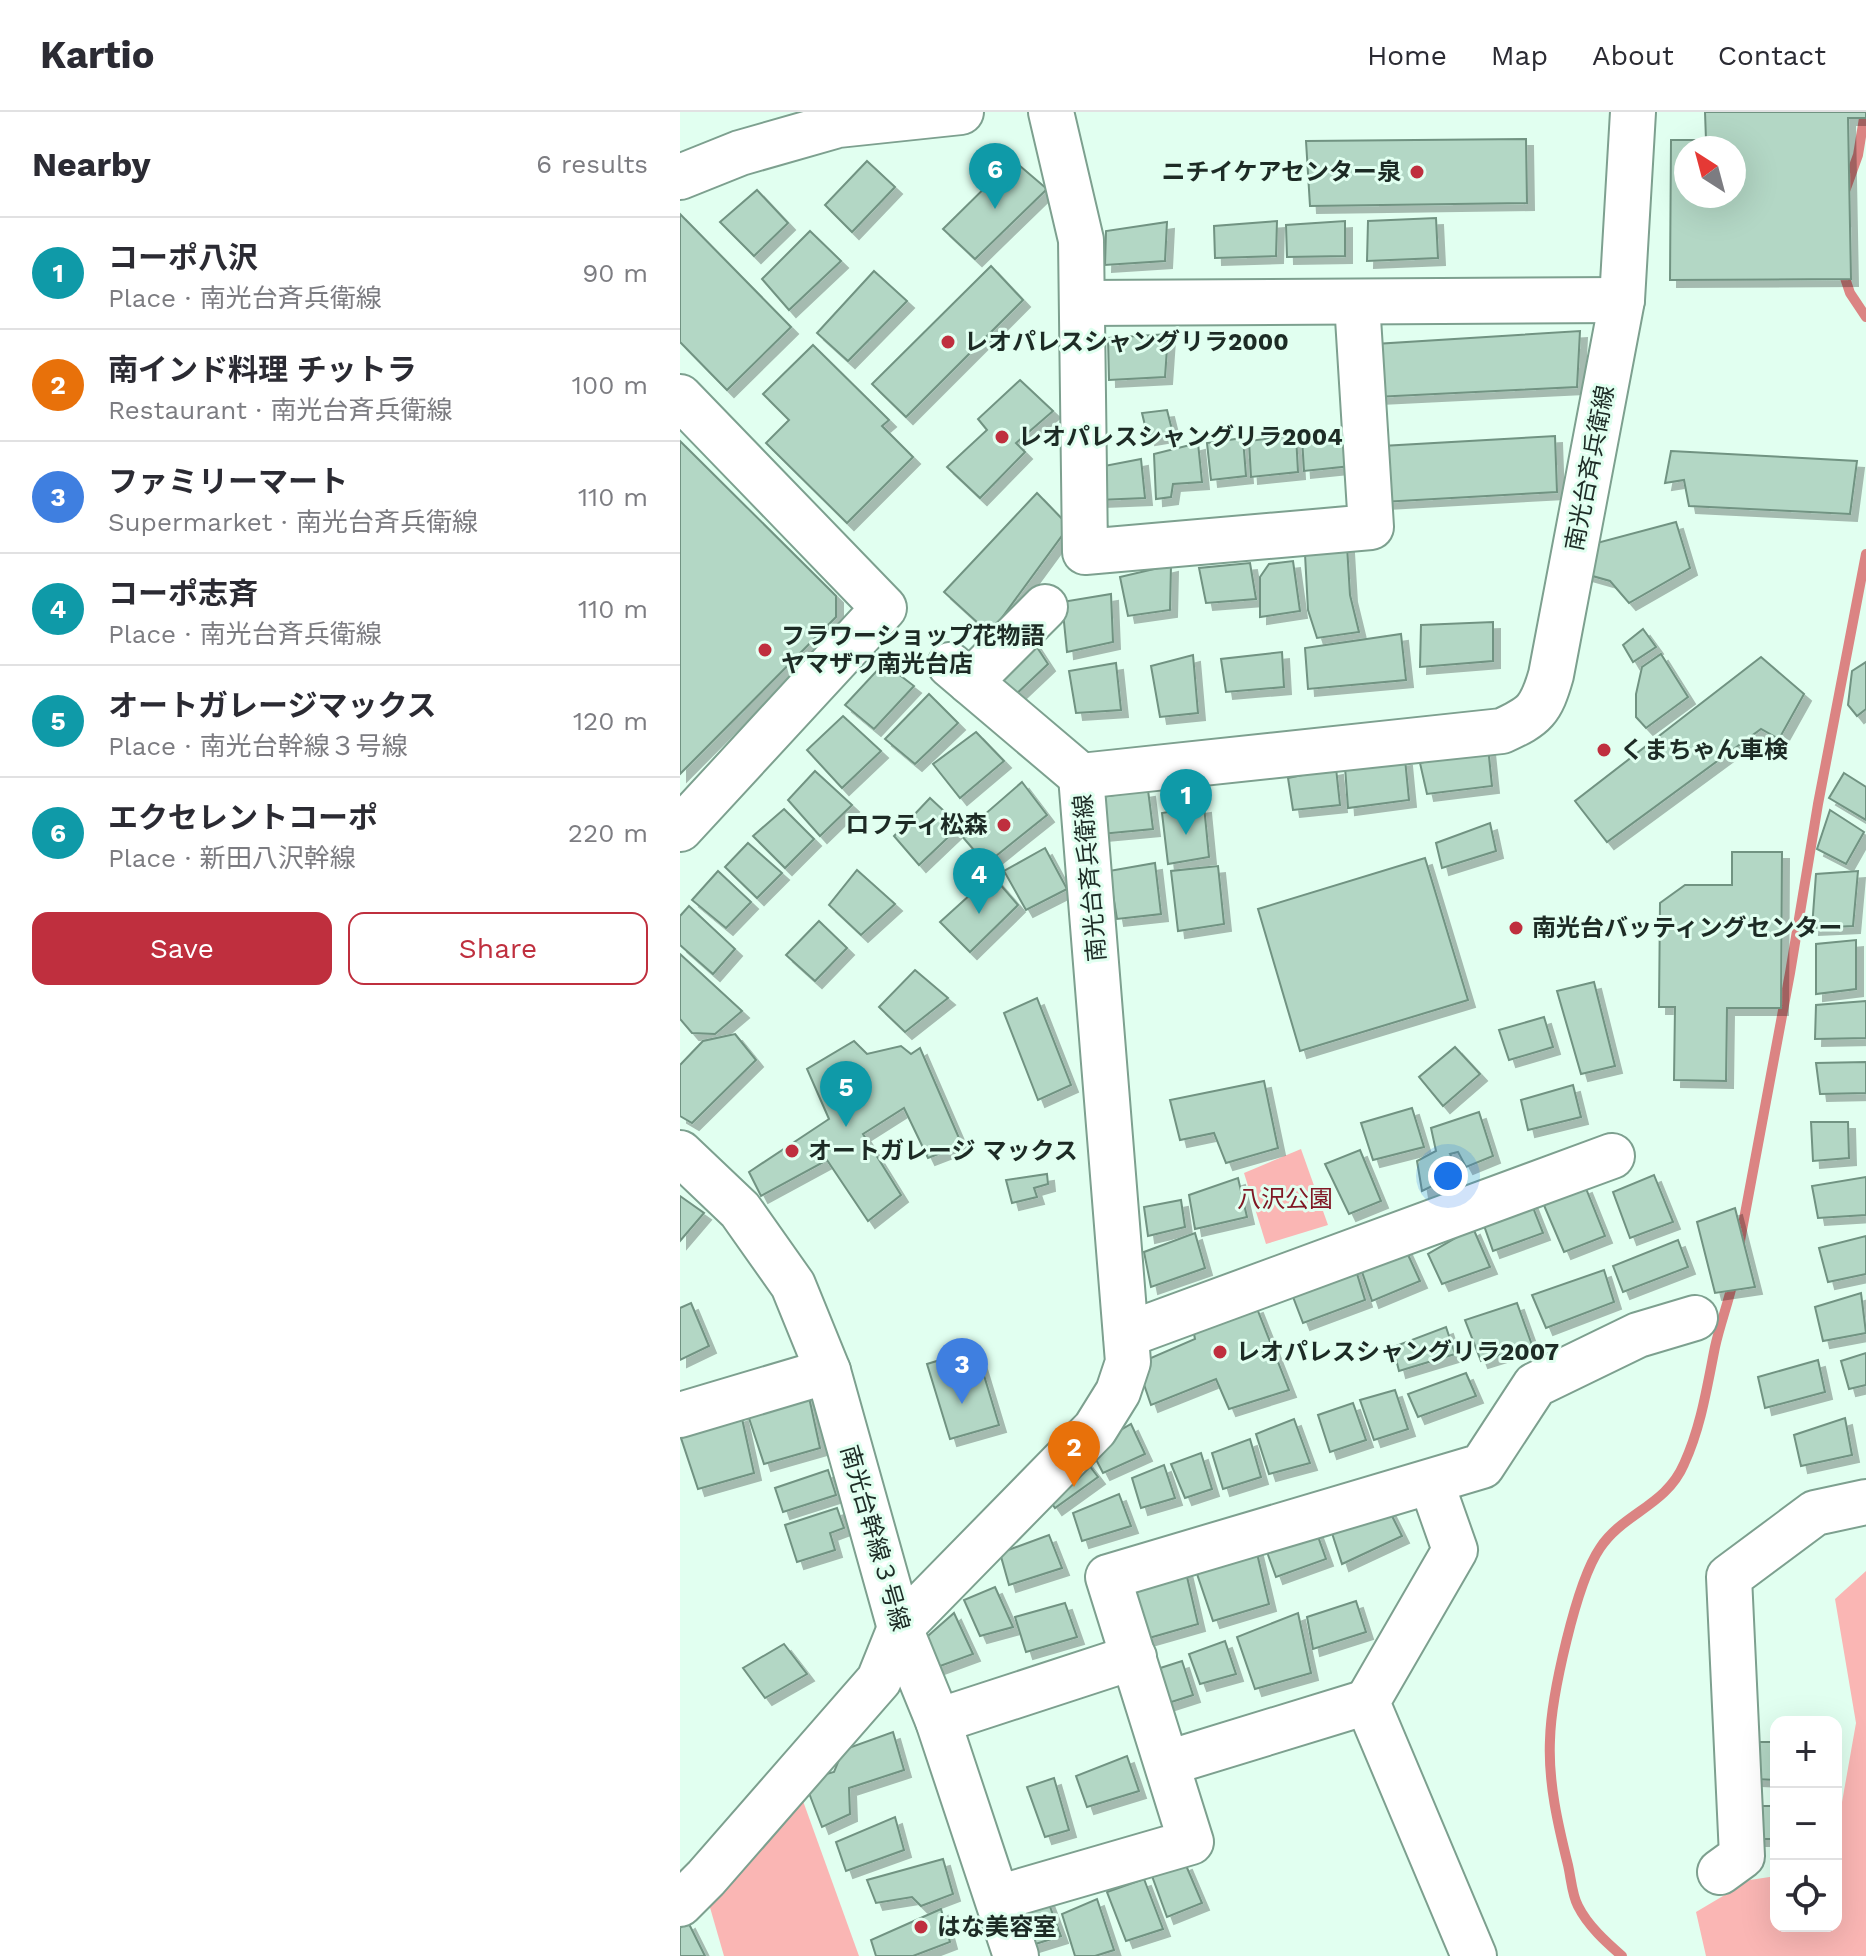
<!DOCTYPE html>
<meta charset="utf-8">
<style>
:root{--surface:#fff;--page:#f2f2f3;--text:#2b2b33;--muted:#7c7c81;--line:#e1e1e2;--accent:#bf2f3e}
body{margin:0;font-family:"Work Sans","Noto Sans JP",sans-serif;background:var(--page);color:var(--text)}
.controls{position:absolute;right:24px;bottom:24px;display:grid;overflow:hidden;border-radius:16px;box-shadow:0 8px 32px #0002}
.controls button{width:72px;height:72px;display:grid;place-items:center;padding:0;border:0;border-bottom:2px solid var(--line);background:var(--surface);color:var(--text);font:40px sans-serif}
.compass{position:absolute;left:994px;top:24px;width:72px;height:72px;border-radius:50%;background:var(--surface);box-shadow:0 8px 32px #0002;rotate:324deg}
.you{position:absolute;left:768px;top:1064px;width:28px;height:28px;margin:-20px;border:6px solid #fff;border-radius:50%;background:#1a73e8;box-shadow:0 0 0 12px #1a73e833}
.badge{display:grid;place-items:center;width:52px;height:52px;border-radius:50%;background:var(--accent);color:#fff;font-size:26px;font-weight:700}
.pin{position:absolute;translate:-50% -66px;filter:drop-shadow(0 2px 4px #0008)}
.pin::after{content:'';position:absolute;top:42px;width:28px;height:24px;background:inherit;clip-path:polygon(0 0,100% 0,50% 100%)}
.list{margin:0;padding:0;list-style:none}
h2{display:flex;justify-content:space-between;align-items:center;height:104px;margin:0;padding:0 32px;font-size:34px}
h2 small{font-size:26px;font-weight:400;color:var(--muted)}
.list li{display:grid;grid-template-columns:52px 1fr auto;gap:24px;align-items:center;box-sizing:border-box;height:112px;padding:0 32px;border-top:2px solid var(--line)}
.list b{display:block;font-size:30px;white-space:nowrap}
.list p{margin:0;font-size:26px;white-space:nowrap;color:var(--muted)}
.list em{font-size:26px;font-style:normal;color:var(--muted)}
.actions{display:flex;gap:16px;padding:24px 32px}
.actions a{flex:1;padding:18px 0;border:2px solid var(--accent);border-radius:16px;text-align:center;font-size:28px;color:var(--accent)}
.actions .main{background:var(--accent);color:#fff}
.icon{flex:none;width:44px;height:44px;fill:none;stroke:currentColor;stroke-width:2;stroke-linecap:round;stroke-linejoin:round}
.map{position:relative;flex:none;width:1186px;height:1844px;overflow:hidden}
header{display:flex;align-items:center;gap:48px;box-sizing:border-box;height:112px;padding:0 40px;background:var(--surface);border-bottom:2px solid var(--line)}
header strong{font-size:38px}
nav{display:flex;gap:44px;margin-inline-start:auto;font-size:28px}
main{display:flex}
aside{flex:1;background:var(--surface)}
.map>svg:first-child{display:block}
.green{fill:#fab6b4}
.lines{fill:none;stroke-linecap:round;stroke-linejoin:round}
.stream{stroke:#db8483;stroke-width:10}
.building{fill:#b3d7c5;stroke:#719382;stroke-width:2;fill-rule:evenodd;filter:url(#shadow)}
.minor-casing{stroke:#7da08f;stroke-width:48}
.minor{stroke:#fff;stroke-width:44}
.poi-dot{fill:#bf2f3e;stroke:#e1fff0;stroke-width:3}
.labels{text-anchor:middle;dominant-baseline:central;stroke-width:6;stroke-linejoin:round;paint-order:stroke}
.poi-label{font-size:24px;font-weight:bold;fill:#1d2b25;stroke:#e1fff0;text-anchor:start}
.street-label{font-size:24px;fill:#1d2b25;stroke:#e1fff0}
.park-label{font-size:24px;fill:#801825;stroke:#e1fff0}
</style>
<header>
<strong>Kartio</strong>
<nav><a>Home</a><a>Map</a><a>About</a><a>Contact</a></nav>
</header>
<main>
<aside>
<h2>Nearby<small>6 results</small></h2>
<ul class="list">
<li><span class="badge" style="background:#0f9aa8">1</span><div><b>コーポ八沢</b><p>Place · 南光台斉兵衛線</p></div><em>90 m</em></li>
<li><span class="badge" style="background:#e8710a">2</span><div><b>南インド料理 チットラ</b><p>Restaurant · 南光台斉兵衛線</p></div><em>100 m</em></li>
<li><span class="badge" style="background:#3f7fe0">3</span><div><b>ファミリーマート</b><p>Supermarket · 南光台斉兵衛線</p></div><em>110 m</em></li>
<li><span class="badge" style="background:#0f9aa8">4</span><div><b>コーポ志斉</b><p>Place · 南光台斉兵衛線</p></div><em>110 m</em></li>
<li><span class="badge" style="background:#0f9aa8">5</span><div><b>オートガレージマックス</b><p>Place · 南光台幹線３号線</p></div><em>120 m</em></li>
<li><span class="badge" style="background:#0f9aa8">6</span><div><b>エクセレントコーポ</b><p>Place · 新田八沢幹線</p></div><em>220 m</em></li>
</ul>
<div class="actions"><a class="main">Save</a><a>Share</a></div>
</aside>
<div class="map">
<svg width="1186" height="1844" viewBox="0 0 1186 1844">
<defs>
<filter id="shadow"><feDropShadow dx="7" dy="7" stdDeviation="0" flood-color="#0004"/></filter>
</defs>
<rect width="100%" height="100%" fill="#e1fff0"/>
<g class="green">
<polygon points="621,1037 648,1113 586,1132 564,1061"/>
<polygon points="1186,1459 1186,1844 1026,1844 1016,1800 1070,1768 1096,1764 1096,1814 1156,1814 1156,1724 1176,1611 1155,1487"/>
<polygon points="123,1689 179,1844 44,1844 29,1792"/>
</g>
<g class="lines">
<g class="stream">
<polyline points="1165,79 1178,43 1185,0"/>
<polyline points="1161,154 1170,181 1186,205"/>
<polyline points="1059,1134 1110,861 1138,692 1186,442"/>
<path d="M 942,1844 C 926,1830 908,1814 898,1794 C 892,1783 891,1766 888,1753 C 878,1713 868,1670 870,1628 C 871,1585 896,1471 920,1436 C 943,1401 986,1394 1004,1352 C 1021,1315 1027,1275 1035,1235 C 1040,1212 1049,1189 1054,1165"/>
</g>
</g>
<g class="building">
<path d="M 1025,0 L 1186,0 L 1186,6 L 1168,6 L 1171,167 L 990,168 L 991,28 L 1026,28 ZM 1006,36 L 1054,36 L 1054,84 L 1006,84 Z"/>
<polygon points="846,27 847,91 630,94 626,29"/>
<polygon points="333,48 367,77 295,147 263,117"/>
<polygon points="187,49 215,75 172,120 145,93"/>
<polygon points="77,78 108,111 74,144 40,110"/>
<polygon points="0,102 111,215 47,278 0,230"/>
<polygon points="756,106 758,146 687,149 688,109"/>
<polygon points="597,109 596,144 535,146 534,114"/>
<polygon points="665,109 665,144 607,145 606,113"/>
<polygon points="487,110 485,149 425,153 426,119"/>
<polygon points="130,119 161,149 109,198 82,167"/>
<polygon points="311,154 343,188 226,305 192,272"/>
<polygon points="194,159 227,189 168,249 137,221"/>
<polygon points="900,219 897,275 695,285 695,232"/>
<polygon points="488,222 485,265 429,268 428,226"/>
<polygon points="133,233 209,308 202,314 233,345 167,411 86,331 109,308 83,282"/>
<polygon points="340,268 373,299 336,331 345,340 300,386 267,355 307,318 298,307"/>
<polygon points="487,298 493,322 468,326 462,301"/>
<polygon points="664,321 671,354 624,359 622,326"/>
<polygon points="616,323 618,360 571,365 569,329"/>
<polygon points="875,324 877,380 702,390 702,334"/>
<polygon points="563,326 566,364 531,368 527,331"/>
<polygon points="0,329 156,484 156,505 0,662"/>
<polygon points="518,331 522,370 493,372 491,385 476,387 474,342"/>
<polygon points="991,339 1177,349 1170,402 1009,394 1004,368 985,371"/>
<polygon points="461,347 465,386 418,388 419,355"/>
<polygon points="357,381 389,414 310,522 264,480"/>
<polygon points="996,410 1010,456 949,491 930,469 902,461 913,432"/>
<polygon points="667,434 670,483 679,520 637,526 628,498 625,442"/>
<polygon points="613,449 620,499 580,505 580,465 589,452"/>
<polygon points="570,451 576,487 526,491 519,456"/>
<polygon points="491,453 490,498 448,504 440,465"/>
<polygon points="431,482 433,530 387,540 382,490"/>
<polygon points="813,510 813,549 740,555 741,513"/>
<polygon points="963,517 976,535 953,550 943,533"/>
<polygon points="721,522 726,568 628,577 625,536"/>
<polygon points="351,526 368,552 332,586 309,561"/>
<polygon points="602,540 604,575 546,580 541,547"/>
<polygon points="981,542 1008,585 966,616 956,605 956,582 962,555"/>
<polygon points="513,543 518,601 480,605 471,554"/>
<polygon points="1081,545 1124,582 1099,627 1081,617 927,730 895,689"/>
<polygon points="1186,550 1186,597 1177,604 1168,593 1172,559"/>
<polygon points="204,551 234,574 194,617 165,593"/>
<polygon points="436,551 441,598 396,601 389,559"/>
<polygon points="249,582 278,611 235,652 205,627"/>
<polygon points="163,604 201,639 162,676 127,638"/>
<polygon points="296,620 324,649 280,686 253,652"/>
<polygon points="808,635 812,674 747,682 740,651"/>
<polygon points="725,647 729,688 668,696 665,655"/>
<polygon points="656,656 660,693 613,698 608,666"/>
<polygon points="135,659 172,693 140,724 108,688"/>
<polygon points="1164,661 1186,675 1186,708 1149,686"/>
<polygon points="342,670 367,703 306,752 281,723"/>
<polygon points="468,678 473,717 421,722 415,686"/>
<polygon points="250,686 280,714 239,753 214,724"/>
<polygon points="524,694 529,745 488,752 482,701"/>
<polygon points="104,697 134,727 105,756 73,724"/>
<polygon points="1150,698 1184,720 1166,752 1137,737"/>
<polygon points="810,711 816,739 762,756 756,731"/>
<polygon points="68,731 102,761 77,786 45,755"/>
<polygon points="365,736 387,777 346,798 324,759"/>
<polygon points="1052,740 1102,740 1101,896 1047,896 1046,969 994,968 995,895 979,895 980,791 1005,773 1052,773"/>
<polygon points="745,746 788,888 620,939 578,797"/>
<polygon points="475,751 481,802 437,807 429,759"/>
<polygon points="538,754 544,812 498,819 491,759"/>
<polygon points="177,758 215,792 181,823 149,793"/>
<polygon points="38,759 71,790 46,816 12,788"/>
<polygon points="1178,759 1173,814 1132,816 1136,762"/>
<polygon points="312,763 338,793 290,840 260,810"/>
<polygon points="9,794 55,837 33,862 0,833 0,804"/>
<polygon points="139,809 167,836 135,869 106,843"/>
<polygon points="1176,828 1176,877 1136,882 1136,832"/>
<polygon points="0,842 62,899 35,922 12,921 0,907"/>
<polygon points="235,858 268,886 225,920 199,895"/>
<polygon points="914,870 935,954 901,962 877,879"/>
<polygon points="357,886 391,973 358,988 324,901"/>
<polygon points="1186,889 1186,926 1135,927 1136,893"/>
<polygon points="864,905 873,935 829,948 819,918"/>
<polygon points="55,922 76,948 12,1011 0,1004 0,953 23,929"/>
<polygon points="174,929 187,942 221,934 231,942 240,936 282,1033 248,1046 224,996 183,1022 221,1083 188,1109 147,1048 81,1084 69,1060 149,1007 127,957"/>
<polygon points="775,935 800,962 763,994 739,965"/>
<polygon points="1186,950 1186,981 1140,982 1136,951"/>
<polygon points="584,969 598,1036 546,1051 534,1021 500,1028 490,988"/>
<polygon points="893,973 901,1005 848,1018 841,988"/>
<polygon points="732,996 744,1035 693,1048 681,1011"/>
<polygon points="799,1000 813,1044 786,1055 778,1040 770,1042 779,1061 742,1079 737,1049 756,1039 751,1016"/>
<polygon points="1131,1010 1168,1010 1169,1046 1133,1049"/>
<polygon points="680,1038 701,1089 669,1102 645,1052"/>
<polygon points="367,1062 368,1072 354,1076 357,1085 332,1091 326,1068"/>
<polygon points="974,1063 993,1110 950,1126 933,1080"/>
<polygon points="1186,1065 1186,1103 1138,1106 1132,1074"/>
<polygon points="558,1066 567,1105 515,1117 509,1083"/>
<polygon points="905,1074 925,1124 884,1140 863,1091"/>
<polygon points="0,1084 24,1101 0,1129"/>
<polygon points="501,1088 505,1115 468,1124 464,1095"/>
<polygon points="850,1088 863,1121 813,1139 801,1105"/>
<polygon points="1055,1096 1075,1175 1035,1181 1017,1110"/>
<polygon points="793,1116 810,1155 762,1172 748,1142"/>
<polygon points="515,1121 525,1156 471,1175 464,1140"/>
<polygon points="1186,1124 1186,1162 1148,1170 1139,1136"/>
<polygon points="998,1128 1008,1155 943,1180 933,1154"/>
<polygon points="724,1134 740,1169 692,1189 680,1154"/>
<polygon points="674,1152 685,1188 623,1211 610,1177"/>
<polygon points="924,1158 934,1190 866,1216 852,1183"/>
<polygon points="1181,1181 1186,1221 1143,1229 1135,1195"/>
<polygon points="11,1191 29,1234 0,1248 0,1196"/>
<polygon points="837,1191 852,1233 801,1249 785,1208"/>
<polygon points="576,1194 609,1278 549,1297 536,1267 471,1293 457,1252 515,1227 513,1217"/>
<polygon points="766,1215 775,1242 719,1259 713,1235"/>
<polygon points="296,1237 319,1313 270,1327 247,1252"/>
<polygon points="1186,1241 1186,1273 1169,1277 1161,1249"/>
<polygon points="1138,1248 1145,1280 1085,1296 1078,1265"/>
<polygon points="786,1261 796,1284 738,1305 728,1282"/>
<polygon points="127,1276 140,1336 84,1352 67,1300"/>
<polygon points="715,1278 728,1317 694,1328 680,1288"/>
<polygon points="673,1291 686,1328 650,1340 638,1303"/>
<polygon points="61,1302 74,1361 18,1377 1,1326"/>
<polygon points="1165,1306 1172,1343 1121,1354 1114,1323"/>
<polygon points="614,1307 630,1351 589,1362 576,1322"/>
<polygon points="451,1312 465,1342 423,1361 410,1336"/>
<polygon points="570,1327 581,1365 543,1377 532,1341"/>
<polygon points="521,1341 532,1377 505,1386 491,1352"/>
<polygon points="402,1344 418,1365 375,1396 364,1380"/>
<polygon points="484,1353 495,1386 461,1396 452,1366"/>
<polygon points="148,1358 156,1383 103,1400 95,1376"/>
<polygon points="439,1382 451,1414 402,1429 393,1401"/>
<polygon points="157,1396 164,1416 150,1421 155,1438 117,1450 105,1413"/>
<polygon points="708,1396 722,1424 662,1452 650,1415"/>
<polygon points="636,1419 646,1447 596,1465 587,1440"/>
<polygon points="369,1423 382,1456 329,1473 320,1441"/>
<polygon points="575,1433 589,1492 533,1509 515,1456"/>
<polygon points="504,1452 518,1512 462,1528 444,1476"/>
<polygon points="315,1475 333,1515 300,1524 284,1488"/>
<polygon points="676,1489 686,1520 633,1537 627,1505"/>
<polygon points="385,1491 397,1525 346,1540 335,1505"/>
<polygon points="274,1501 293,1542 252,1557 241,1530"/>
<polygon points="618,1501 631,1561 575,1577 557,1525"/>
<polygon points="545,1529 556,1562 520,1572 509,1542"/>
<polygon points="104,1532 127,1562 85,1586 63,1556"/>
<polygon points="502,1549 513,1583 482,1593 471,1559"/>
<polygon points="213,1620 224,1658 169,1676 170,1702 142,1715 124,1668 154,1660 163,1638"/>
<polygon points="1076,1630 1096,1630 1096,1668 1075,1667"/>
<polygon points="447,1644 459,1679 407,1695 396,1664"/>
<polygon points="374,1666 389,1718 365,1725 347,1675"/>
<rect x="1079" y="1694" width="17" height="33"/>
<polygon points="215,1705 224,1738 166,1759 156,1730"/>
<polygon points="263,1747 273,1782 241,1794 232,1785 196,1791 187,1768"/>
<polygon points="505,1751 522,1791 487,1805 472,1764"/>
<polygon points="464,1767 483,1817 446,1829 427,1780"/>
<polygon points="366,1784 381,1824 349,1834 336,1795"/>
<polygon points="417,1787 434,1838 415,1844 395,1844 382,1802"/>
<polygon points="261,1797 270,1830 233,1844 196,1844 191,1828"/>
<polygon points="8,1810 25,1844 0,1844 0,1816"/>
</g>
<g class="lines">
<defs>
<g id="minor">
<polyline points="371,0 401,128 405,440 691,415 677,190"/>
<polyline points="0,65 60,41 158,13 281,0"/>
<polyline points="402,191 942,188"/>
<polyline points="0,285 204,496 0,717"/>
<polyline points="270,553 401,664"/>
<polyline points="290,570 365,495"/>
<polyline points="0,1041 60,1098 113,1173 148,1259 220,1516 258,1609 336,1844"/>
<polyline points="446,1223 932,1044"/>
<polyline points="0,1303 148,1259"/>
<polyline points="751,1370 775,1438 687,1590 794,1844"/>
<polyline points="258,1609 454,1545"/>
<polyline points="488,1651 687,1590"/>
<polyline points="1040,1760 1062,1744 1049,1465 1135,1401 1186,1390"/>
<polyline points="318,1786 511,1730 428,1465 802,1354 855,1273 958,1223 1015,1206"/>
<path d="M 0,1792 L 26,1766 L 199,1568 L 220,1516 L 415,1317 L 438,1280 L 448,1250 L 401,664 L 822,619 C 855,604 861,598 871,563 L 942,188 L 953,0"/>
</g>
</defs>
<use href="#minor" class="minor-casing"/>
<use href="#minor" class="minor"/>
</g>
<g class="poi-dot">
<circle cx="737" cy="60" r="8"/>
<circle cx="268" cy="230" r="8"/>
<circle cx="322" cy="325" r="8"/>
<circle cx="85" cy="538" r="8"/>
<circle cx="924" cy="638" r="8"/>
<circle cx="324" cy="713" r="8"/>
<circle cx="836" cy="816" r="8"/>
<circle cx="112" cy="1039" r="8"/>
<circle cx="540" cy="1240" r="8"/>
<circle cx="241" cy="1815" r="8"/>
</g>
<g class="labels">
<g class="poi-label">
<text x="721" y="60" text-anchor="end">ニチイケアセンター泉</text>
<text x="284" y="230">レオパレスシャングリラ2000</text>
<text x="338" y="325">レオパレスシャングリラ2004</text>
<text x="101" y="524">フラワーショップ花物語<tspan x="101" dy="28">ヤマザワ南光台店</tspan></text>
<text x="940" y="638">くまちゃん車検</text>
<text x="308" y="713" text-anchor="end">ロフティ松森</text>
<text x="852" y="816">南光台バッティングセンター</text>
<text x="128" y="1039">オートガレージ マックス</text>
<text x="556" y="1240">レオパレスシャングリラ2007</text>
<text x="257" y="1815">はな美容室</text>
</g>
<g class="street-label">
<text transform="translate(910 356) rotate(-79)">南光台斉兵衛線</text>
<text transform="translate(410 766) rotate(-95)">南光台斉兵衛線</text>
<text transform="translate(195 1426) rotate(74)">南光台幹線３号線</text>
</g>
<g class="park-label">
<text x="605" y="1087">八沢公園</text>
</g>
</g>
</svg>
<div class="controls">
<button>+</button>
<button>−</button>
<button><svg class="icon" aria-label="locate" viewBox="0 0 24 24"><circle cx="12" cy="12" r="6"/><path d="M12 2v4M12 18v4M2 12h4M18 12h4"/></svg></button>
</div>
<svg class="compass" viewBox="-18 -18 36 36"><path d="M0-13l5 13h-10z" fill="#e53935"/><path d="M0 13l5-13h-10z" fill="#7c7c81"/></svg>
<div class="you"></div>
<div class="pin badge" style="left:506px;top:723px;background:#0f9aa8">1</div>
<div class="pin badge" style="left:394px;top:1375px;background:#e8710a">2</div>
<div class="pin badge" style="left:282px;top:1292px;background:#3f7fe0">3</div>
<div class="pin badge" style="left:299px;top:802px;background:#0f9aa8">4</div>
<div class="pin badge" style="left:166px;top:1015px;background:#0f9aa8">5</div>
<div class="pin badge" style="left:315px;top:97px;background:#0f9aa8">6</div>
</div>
</main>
